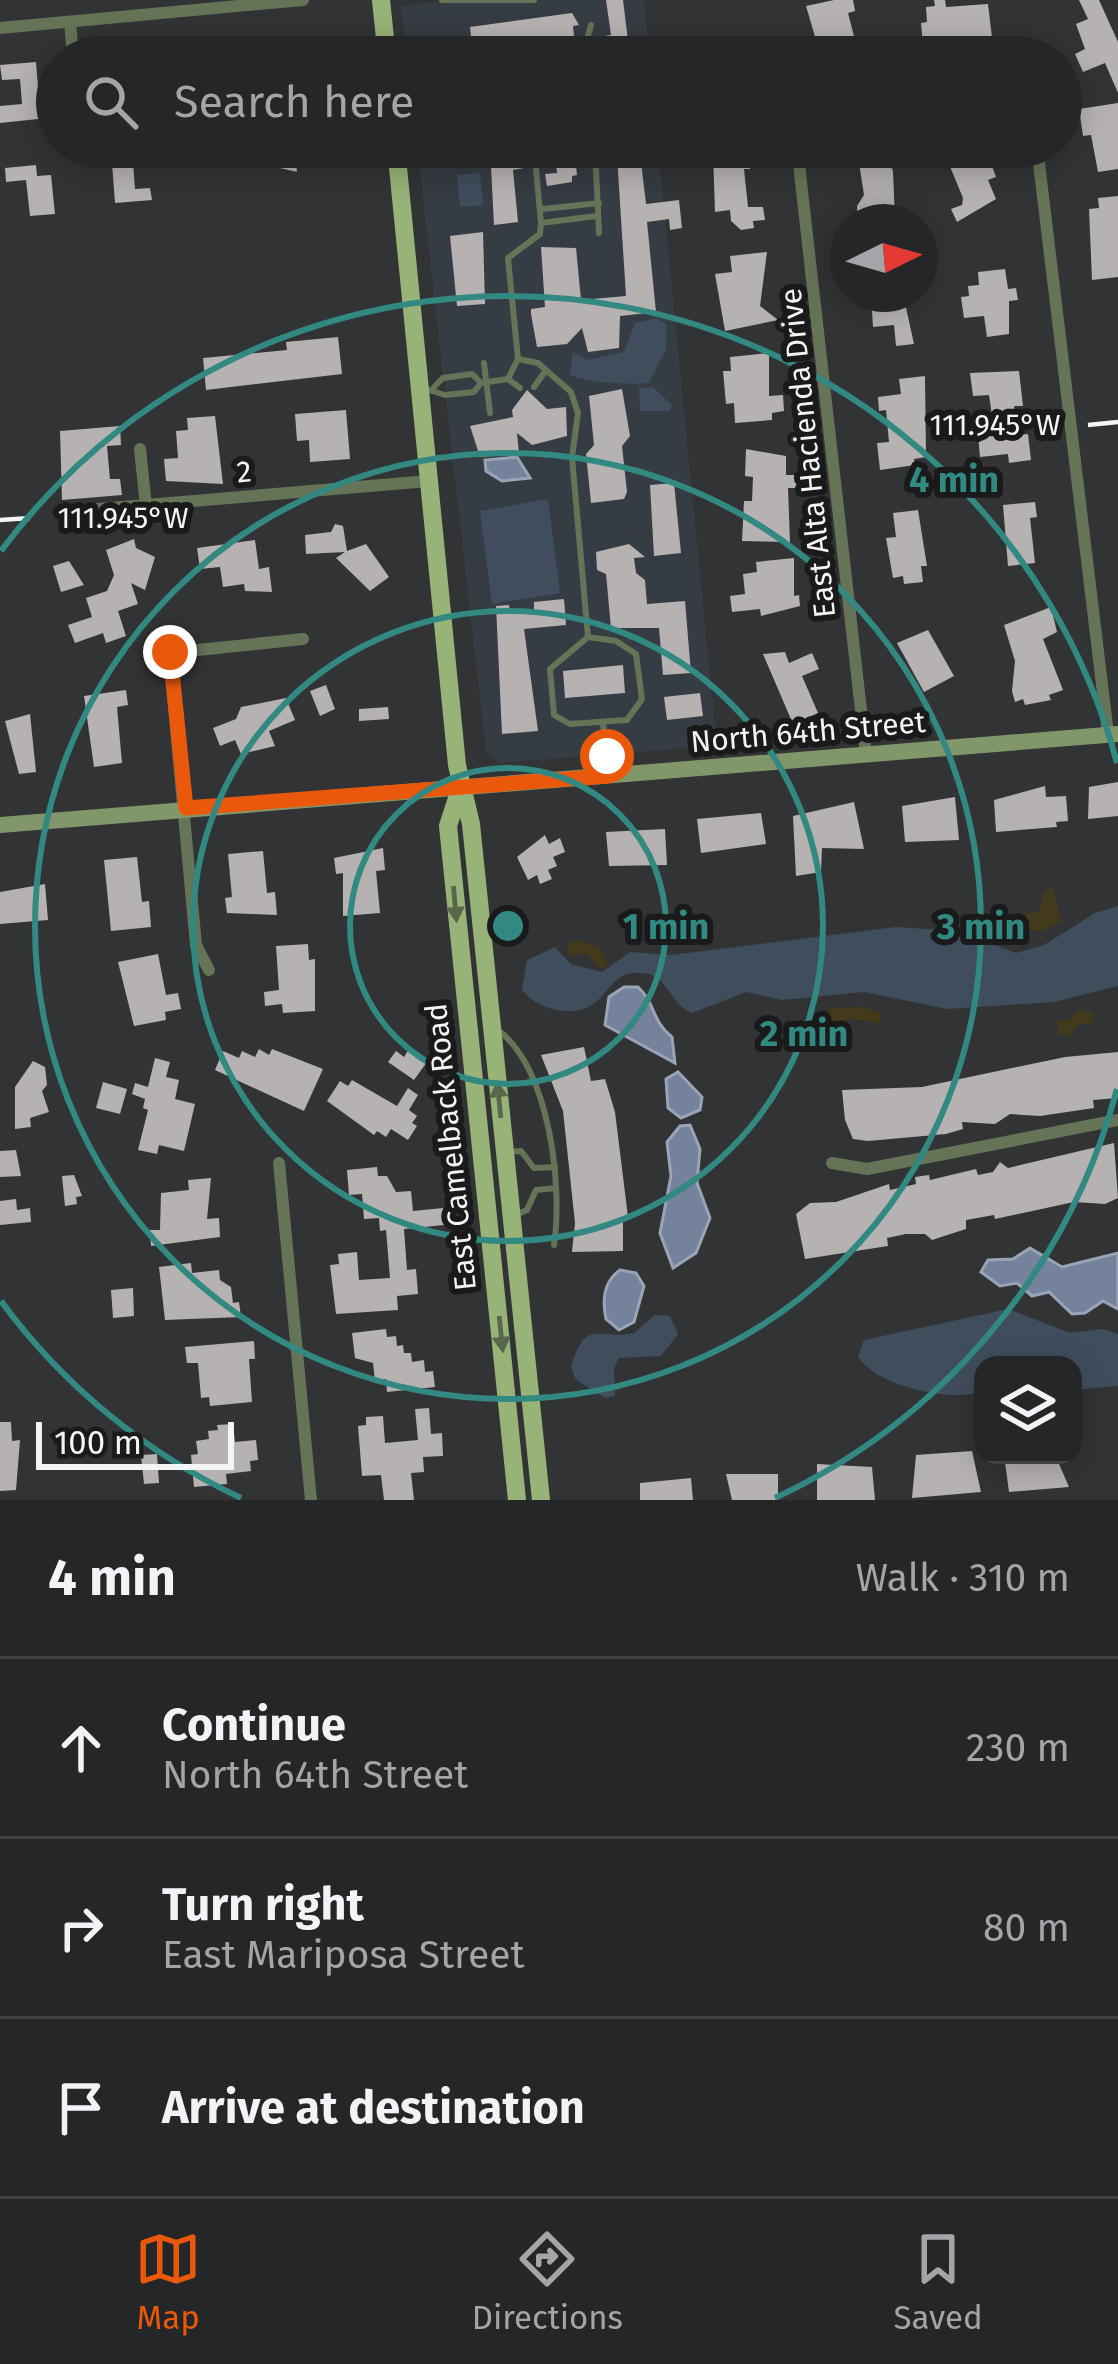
<!DOCTYPE html>
<meta charset="utf-8">
<style>
:root{--surface:#252628;--page:#2d2e30;--text:#f1f3f6;--muted:#a3a5a8;--line:#424345;--accent:#ea580c}
body{margin:0;font-family:"Fira Sans",sans-serif;background:var(--page);color:var(--text)}
.controls{position:absolute;right:36px;bottom:36px;display:grid;overflow:hidden;border-radius:24px;box-shadow:0 6px 30px #0003}
.controls button{width:108px;height:108px;display:grid;place-items:center;padding:0;border:0;border-bottom:3px solid var(--line);background:var(--surface);color:var(--text);font:60px sans-serif}
.compass{position:absolute;left:830px;top:204px;width:108px;height:108px;border-radius:50%;background:var(--surface);box-shadow:0 6px 30px #0003;rotate:85deg}
.scale{position:absolute;left:36px;bottom:30px;width:198px;box-sizing:border-box;padding-left:12px;border:6px solid #f3f4f5;border-top:0;font-size:33px;line-height:42px;white-space:nowrap;color:#f3f4f5;-webkit-text-stroke:9px #1a1a1b;paint-order:stroke}
.stop{position:absolute;width:36px;height:36px;margin:-27px;border:9px solid #ea580c;border-radius:50%;background:#fff}
.stop.end{background:#ea580c;border-color:#fff;box-shadow:0 3px 12px #0008}
.list{margin:0;padding:0;list-style:none}
h2{display:flex;justify-content:space-between;align-items:center;height:156px;margin:0;padding:0 48px;font-size:51px}
h2 small{font-size:39px;font-weight:400;color:var(--muted)}
.list li{display:grid;grid-template-columns:78px 1fr auto;gap:36px;align-items:center;box-sizing:border-box;height:180px;padding:0 48px;border-top:3px solid var(--line)}
.list b{display:block;font-size:45px;white-space:nowrap}
.list p{margin:0;font-size:39px;white-space:nowrap;color:var(--muted)}
.list em{font-size:39px;font-style:normal;color:var(--muted)}
.icon{flex:none;width:66px;height:66px;fill:none;stroke:currentColor;stroke-width:2;stroke-linecap:round;stroke-linejoin:round}
.map{position:relative;flex:none;width:1118px;height:1500px;overflow:hidden}
.search{position:absolute;background:var(--surface);box-shadow:0 6px 30px #0003;left:36px;right:36px;top:36px;height:132px;display:flex;align-items:center;gap:30px;box-sizing:border-box;padding:0 42px;border-radius:66px;color:var(--muted);font-size:45px}
.sheet{height:696px;background:var(--surface)}
nav{display:flex;justify-content:space-around;align-items:center;box-sizing:border-box;height:168px;border-top:3px solid var(--line);background:var(--surface);font-size:33px;color:var(--muted)}
nav a{display:grid;justify-items:center;gap:6px}
nav .on{color:var(--accent)}
.map>svg:first-child{display:block}
.built{fill:#363c43}
.green{fill:#404d5c}
.sand{fill:#423a1a}
.water{fill:#74829b;stroke:#9aa4b6;stroke-width:3}
.building{fill:#b6b2b1}
.lines{fill:none;stroke-linecap:round;stroke-linejoin:round}
.lane{stroke:#657357;stroke-width:6}
.street{stroke:#657357;stroke-width:12}
.secondary{stroke:#81976a;stroke-width:16}
.primary{stroke:#97b378;stroke-width:18}
.oneway{fill:#58664a}
.route{stroke:#ea580c;stroke-width:15}
.ticks{fill:none;stroke:#f3f4f5;stroke-width:4.5}
.ring{fill:none;stroke:#318982;stroke-width:6}
.labels{text-anchor:middle;dominant-baseline:central;stroke-width:12;stroke-linejoin:round;paint-order:stroke}
.street-label{font-size:30px;fill:#f3f4f5;stroke:#1a1a1b}
.ticks-label{font-size:30px;text-anchor:middle;fill:#f3f4f5;stroke:#1a1a1b;stroke-width:12;stroke-linejoin:round;paint-order:stroke}
.centre{fill:#318982;stroke:#1a1a1b;stroke-width:6}
.ring-label{font-size:36px;text-anchor:middle;font-weight:bold;fill:#318982;stroke:#1a1a1b;stroke-width:12;stroke-linejoin:round;paint-order:stroke}
</style>
<div class="map">
<svg width="1118" height="1500" viewBox="0 0 1118 1500">
<rect width="100%" height="100%" fill="#313335"/>
<g class="built">
<polygon points="451,0 644,0 649,57 407,57 401,6"/>
<polygon points="417,147 658,147 717,746 499,763 486,751"/>
</g>
<g class="green">
<polygon points="480,173 483,205 460,207 457,175"/>
<path d="M 657,318 L 667,325 L 666,349 L 649,383 C 628,385 589,383 570,375 L 573,352 L 588,360 L 624,352 L 635,323 Z"/>
<polygon points="653,387 672,405 669,411 640,411 639,388"/>
<polygon points="548,499 560,593 492,604 480,511"/>
<path d="M 1118,906 L 1118,986 L 1054,1002 L 947,1009 L 864,992 L 782,1000 L 746,992 L 692,1013 C 670,1005 668,975 643,973 C 612,970 611,994 590,1006 C 570,1018 533,1008 522,989 L 527,960 L 555,947 L 571,964 L 602,972 L 630,952 L 671,955 L 896,927 L 958,931 L 1016,953 L 1044,945 L 1095,913 Z"/>
<path d="M 1008,1309 L 1070,1333 L 1103,1329 L 1118,1334 L 1118,1386 L 1073,1390 L 1073,1365 L 983,1365 L 983,1390 C 955,1405 873,1385 858,1356 L 864,1340 Z"/>
<path d="M 655,1315 L 670,1316 L 678,1334 L 661,1356 L 619,1358 L 614,1368 L 615,1396 L 605,1398 L 575,1379 L 571,1366 C 587,1316 598,1341 634,1333 Z"/>
</g>
<g class="sand">
<polygon points="1053,888 1061,921 1041,931 1009,927 1008,941 998,942 993,920 1039,911 1045,891"/>
<polygon points="576,940 598,947 609,964 601,969 587,954 570,955 567,944"/>
<polygon points="863,1007 880,1013 881,1024 850,1018 832,1027 824,1019 829,1008"/>
<polygon points="1078,1010 1093,1012 1094,1022 1078,1025 1069,1036 1059,1034 1056,1020 1069,1020"/>
</g>
<g class="water">
<polygon points="517,457 530,478 502,481 486,471 485,460"/>
<path d="M 638,987 C 655,1002 652,1022 672,1037 L 675,1063 L 605,1025 L 609,997 L 624,987 Z"/>
<polygon points="678,1072 702,1097 700,1110 681,1118 668,1108 666,1079"/>
<polygon points="690,1125 700,1149 697,1183 710,1218 696,1253 673,1268 660,1233 671,1176 667,1142 680,1126"/>
<polygon points="1030,1248 1062,1267 1118,1253 1118,1309 1103,1301 1085,1313 1072,1314 1049,1292 1032,1296 1017,1283 1000,1286 981,1272 988,1260 1013,1259"/>
<path d="M 620,1270 L 636,1273 L 644,1286 L 634,1322 L 619,1330 L 606,1319 C 602,1300 603,1282 620,1270 Z"/>
</g>
<g class="building">
<polygon points="606,0 623,0 630,57 606,57 604,36 611,35"/>
<polygon points="834,0 853,0 855,11 848,13 856,44 862,43 866,57 821,57 806,6"/>
<polygon points="934,0 945,0 946,7 988,4 993,46 924,57 921,23 927,22 926,7 935,6"/>
<polygon points="1079,0 1099,0 1118,42 1118,93 1105,63 1083,72 1075,54 1085,49 1076,24 1088,19"/>
<polygon points="572,13 579,25 573,26 574,37 473,55 470,27"/>
<polygon points="763,39 774,47 766,57 737,57 750,40 756,45"/>
<polygon points="159,45 160,57 114,57 113,49"/>
<polygon points="36,62 39,99 57,97 57,117 0,123 0,106 22,104 20,79 2,80 0,65"/>
<polygon points="1118,103 1118,169 1098,172 1091,135 1083,136 1079,109"/>
<polygon points="276,147 294,147 297,172 267,165 266,155 276,154"/>
<polygon points="490,147 510,147 511,157 523,156 524,168 513,170 518,222 494,225"/>
<polygon points="554,147 574,147 577,175 572,176 572,182 547,186 545,174 557,173"/>
<polygon points="958,147 986,150 996,177 988,180 996,199 957,222 951,209 962,205 963,198 949,164 957,161 952,150"/>
<polygon points="725,148 749,156 750,169 744,169 748,207 763,207 765,220 753,221 754,228 741,230 731,221 730,210 715,212 713,154"/>
<polygon points="884,148 893,171 895,222 858,222 857,206 864,195 857,150"/>
<polygon points="132,149 135,189 150,188 152,200 115,203 111,150"/>
<polygon points="640,153 646,204 679,200 682,228 670,230 669,219 647,222 656,312 620,316 619,348 588,352 582,328 567,344 537,347 531,314 531,309 545,307 541,247 576,248 581,300 626,296 617,156"/>
<polygon points="36,165 37,176 51,175 55,214 30,216 26,180 6,182 5,168"/>
<polygon points="1118,196 1118,277 1092,280 1089,209 1099,208 1098,198"/>
<polygon points="483,232 485,304 457,306 450,236"/>
<polygon points="767,252 760,306 778,320 725,331 715,274 732,272 730,256"/>
<polygon points="1005,269 1008,289 1016,288 1018,300 1009,301 1009,334 987,337 984,316 964,318 961,297 969,296 968,286 979,285 978,272"/>
<polygon points="871,294 903,294 914,344 896,346 894,325 873,327"/>
<polygon points="338,337 342,374 206,390 203,358 287,350 286,342"/>
<polygon points="769,353 769,396 783,395 784,411 772,413 772,420 735,423 734,403 726,404 723,371 731,371 730,357"/>
<polygon points="1019,371 1023,406 1014,406 1018,435 1028,434 1031,460 1009,463 1008,454 980,457 977,424 993,422 989,395 973,396 970,373"/>
<polygon points="925,376 926,457 914,459 915,465 880,470 877,443 889,442 886,410 879,411 878,397 901,394 899,379"/>
<polygon points="622,389 630,436 622,446 627,492 624,499 591,503 586,454 594,445 589,396"/>
<polygon points="527,390 547,409 566,407 567,436 532,445 517,433 519,454 480,457 470,426 513,417 512,410"/>
<polygon points="346,410 350,459 310,462 309,440 297,441 295,414"/>
<polygon points="215,416 223,484 166,481 164,459 178,458 176,431 188,430 187,418"/>
<polygon points="120,426 121,445 107,446 110,479 120,479 122,495 62,500 60,431"/>
<polygon points="746,449 786,456 786,475 797,475 797,488 788,488 790,542 742,541 744,501 752,501 753,477 745,476"/>
<polygon points="674,483 681,553 654,556 650,485"/>
<polygon points="1035,502 1037,517 1030,518 1035,563 1008,566 1003,505"/>
<polygon points="918,510 927,566 921,566 923,582 904,584 903,576 893,578 886,538 896,537 893,513"/>
<polygon points="335,524 343,526 347,551 366,544 389,577 370,591 336,558 345,552 306,554 305,535 331,532"/>
<polygon points="134,539 136,548 155,557 145,590 131,583 138,604 118,611 126,636 106,643 103,633 75,643 68,625 92,617 86,598 107,591 114,575 106,550"/>
<polygon points="255,540 259,569 269,567 272,592 245,591 244,584 223,587 220,567 200,569 197,548"/>
<polygon points="629,544 645,557 634,558 636,573 645,580 647,604 685,601 691,673 663,675 659,628 611,628 606,574 597,570 596,552"/>
<polygon points="794,558 794,596 799,595 800,606 761,616 760,609 732,612 730,596 745,594 743,574 757,572 756,562"/>
<polygon points="69,561 84,585 61,592 53,566"/>
<polygon points="564,599 566,625 524,629 538,731 502,734 496,606 509,605 510,614 534,612 534,602"/>
<polygon points="1051,607 1057,632 1043,639 1063,690 1049,695 1051,700 1025,705 1023,699 1015,702 1012,691 1015,661 1004,625"/>
<polygon points="928,630 954,676 924,692 897,643"/>
<polygon points="785,652 789,663 812,653 819,669 802,676 818,713 793,724 763,654"/>
<polygon points="623,665 625,693 565,698 563,671"/>
<polygon points="326,685 335,709 320,716 310,691"/>
<polygon points="126,690 128,705 117,707 122,763 94,767 84,696"/>
<polygon points="700,693 703,716 667,720 664,697"/>
<polygon points="286,698 295,720 269,731 275,746 241,754 235,740 220,746 213,728 236,719 241,707"/>
<polygon points="388,707 389,719 359,721 359,709"/>
<polygon points="30,714 36,772 19,774 5,721"/>
<polygon points="1118,782 1118,816 1088,819 1089,787"/>
<polygon points="1045,786 1046,797 1066,796 1068,821 1056,822 1057,827 996,832 994,800"/>
<polygon points="955,797 959,840 905,842 902,806"/>
<polygon points="854,802 864,849 822,848 821,872 796,876 793,816"/>
<polygon points="761,813 766,844 701,853 697,819"/>
<polygon points="665,829 667,865 609,866 606,832"/>
<polygon points="545,835 549,844 560,838 565,852 553,857 557,866 548,870 552,879 540,884 537,875 528,880 517,857"/>
<polygon points="383,848 385,870 376,871 380,913 343,916 343,873 336,874 334,858"/>
<polygon points="263,851 267,893 275,892 277,915 227,913 225,898 232,897 228,854"/>
<polygon points="137,857 142,902 149,901 151,927 111,931 104,860"/>
<polygon points="45,884 48,920 0,924 0,892"/>
<polygon points="308,944 309,960 315,959 315,1011 283,1013 282,1004 265,1006 264,992 279,990 276,946"/>
<polygon points="158,954 166,995 178,993 181,1009 165,1012 166,1020 134,1026 118,962"/>
<polygon points="584,1047 591,1081 605,1079 615,1112 628,1217 623,1218 623,1251 572,1252 575,1223 563,1111 541,1055"/>
<polygon points="259,1049 269,1055 272,1049 323,1069 304,1111 215,1070 223,1051 239,1058 242,1051 255,1057"/>
<polygon points="409,1049 427,1062 414,1080 388,1062 396,1051 404,1057"/>
<polygon points="1118,1052 1118,1098 1093,1100 1094,1108 1040,1116 1010,1114 995,1124 962,1122 963,1129 946,1134 868,1141 853,1139 845,1120 842,1090 922,1087 1065,1057"/>
<polygon points="155,1058 170,1062 166,1077 179,1080 175,1099 195,1104 184,1151 159,1145 157,1154 138,1150 148,1110 143,1108 145,1099 132,1094 135,1083 148,1087"/>
<polygon points="33,1061 45,1067 47,1085 42,1091 49,1112 30,1118 31,1127 15,1129 15,1087"/>
<polygon points="352,1080 397,1106 408,1088 418,1095 409,1110 417,1116 412,1123 417,1126 408,1140 391,1129 386,1137 377,1131 374,1135 327,1101 340,1081 348,1086"/>
<polygon points="103,1082 127,1089 120,1114 96,1108"/>
<polygon points="1114,1143 1118,1198 1105,1204 1074,1202 995,1219 994,1215 966,1220 966,1229 932,1240 925,1234 906,1234 887,1238 888,1246 805,1259 796,1214 810,1203 836,1202 889,1184 890,1190 916,1184 915,1177 929,1175 930,1180 976,1169 978,1175 993,1172 1000,1162 1008,1168"/>
<polygon points="16,1150 21,1176 0,1177 0,1151"/>
<polygon points="377,1167 378,1176 387,1176 396,1192 411,1191 413,1211 443,1208 444,1225 404,1229 407,1270 416,1269 418,1294 397,1296 398,1310 336,1314 330,1265 339,1264 338,1254 357,1252 359,1280 390,1278 386,1230 380,1231 379,1218 364,1219 362,1194 349,1195 347,1170"/>
<polygon points="74,1175 82,1196 76,1197 77,1204 65,1206 62,1176"/>
<polygon points="211,1178 207,1219 219,1218 220,1237 151,1246 150,1230 160,1230 161,1193 189,1190 188,1180"/>
<polygon points="16,1199 17,1210 30,1208 31,1222 0,1225 0,1201"/>
<polygon points="191,1263 192,1273 219,1270 220,1280 231,1287 233,1303 239,1302 241,1317 165,1320 159,1267"/>
<polygon points="133,1288 134,1316 113,1318 111,1290"/>
<polygon points="386,1329 387,1337 396,1336 397,1346 403,1345 404,1353 411,1353 412,1362 424,1360 425,1372 433,1371 435,1387 387,1392 386,1379 375,1381 373,1363 355,1358 352,1333"/>
<polygon points="254,1341 255,1359 249,1359 252,1402 210,1406 209,1397 201,1398 198,1363 187,1363 185,1347"/>
<polygon points="429,1408 431,1434 442,1433 443,1456 423,1457 424,1472 411,1473 414,1500 384,1500 381,1475 362,1476 358,1426 366,1425 366,1417 383,1416 385,1443 418,1440 415,1409"/>
<polygon points="0,1422 11,1422 12,1441 20,1440 16,1490 0,1491"/>
<polygon points="233,1424 235,1442 256,1440 258,1460 250,1461 251,1471 226,1474 227,1484 194,1487 191,1455 198,1454 196,1441 209,1439 208,1431 218,1430 217,1425"/>
<polygon points="972,1451 981,1492 912,1498 916,1455"/>
<polygon points="157,1454 159,1483 144,1484 141,1455"/>
<polygon points="1056,1457 1069,1487 1009,1492 1005,1462"/>
<polygon points="817,1464 872,1467 875,1500 817,1500"/>
<polygon points="726,1474 778,1474 778,1500 732,1500"/>
<polygon points="691,1478 693,1500 640,1500 640,1483"/>
</g>
<g class="lines">
<g class="lane">
<polyline points="442,0 534,0"/>
<polyline points="582,57 591,25"/>
<polyline points="595,147 599,233"/>
<polyline points="543,209 599,203"/>
<polyline points="541,223 597,216"/>
<polyline points="518,359 538,363 571,392 578,413 572,457 588,637"/>
<polyline points="484,363 490,413"/>
<polyline points="508,379 518,359 508,258 540,234 541,223 534,147"/>
<polyline points="434,387 443,378 472,374 481,383"/>
<polyline points="534,387 544,373"/>
<polyline points="423,388 445,395 474,392 481,383 508,379 520,388"/>
<polygon points="588,637 616,641 636,654 642,699 627,720 570,724 554,715 550,669"/>
<polyline points="603,723 608,773"/>
<path d="M 499,1031 C 549,1068 563,1185 554,1245"/>
<polyline points="507,1152 521,1151 534,1168 555,1167"/>
<polyline points="515,1215 527,1210 536,1190 556,1188"/>
</g>
<g class="street">
<polyline points="70,22 73,57"/>
<polyline points="0,28 303,0"/>
<polyline points="797,147 866,754"/>
<polyline points="1037,147 1108,734"/>
<polyline points="140,449 146,506"/>
<polyline points="63,512 429,481"/>
<polyline points="209,970 196,945 169,653 303,639"/>
<polyline points="279,1163 311,1500"/>
<polyline points="832,1163 867,1169 1118,1120"/>
</g>
<polyline class="secondary" points="0,825 1118,734"/>
<g class="primary">
<polyline points="381,0 387,57"/>
<polyline points="396,147 457,765 471,824 541,1500"/>
<polyline points="460,789 448,826 517,1500"/>
</g>
</g>
<defs><path id="oneway-solid" d="M-6-.8H1V-3.2L6.5 0L1 3.2V.8H-6Z" transform="scale(3)"/></defs>
<g class="oneway">
<use href="#oneway-solid" transform="translate(455 904) rotate(85)"/>
<use href="#oneway-solid" transform="translate(499 1100) rotate(-96)"/>
<use href="#oneway-solid" transform="translate(501 1334) rotate(84)"/>
</g>
<g class="lines">
<polyline class="route" points="170,652 186,808 608,776 607,756"/>
</g>
<path class="ticks" d="M 1088,425 L 1118,422M 0,520 L 30,518"/>
<g class="ring">
<circle cx="508" cy="926" r="158"/>
<circle cx="508" cy="926" r="315"/>
<circle cx="508" cy="926" r="473"/>
<path d="M1117 1089A631 631 0 0 1 775 1498M241 1498A631 631 0 0 1 1 1301M1 551A631 631 0 0 1 1117 763"/>
</g>
<g class="labels">
<g class="street-label">
<text transform="translate(808 453) rotate(-96)">East Alta Hacienda Drive</text>
<text transform="translate(244 472) rotate(-5)">2</text>
<text transform="translate(808 732) rotate(-5)">North 64th Street</text>
<text transform="translate(451 1147) rotate(-96)">East Camelback Road</text>
</g>
</g>
<g class="ticks-label">
<text x="995" y="435">111.945°W</text>
<text x="123" y="528">111.945°W</text>
</g>
<circle cx="508" cy="926" r="18" class="centre"/>
<g class="ring-label">
<text x="954" y="492">4 min</text>
<text x="666" y="939">1 min</text>
<text x="981" y="939">3 min</text>
<text x="804" y="1046">2 min</text>
</g>
</svg>
<div class="controls">
<button><svg class="icon" aria-label="layers" viewBox="0 0 24 24"><path d="M12 4l9 5-9 5-9-5zM3 14l9 5 9-5"/></svg></button>
</div>
<svg class="compass" viewBox="-18 -18 36 36"><path d="M0-13l5 13h-10z" fill="#e53935"/><path d="M0 13l5-13h-10z" fill="#a3a5a8"/></svg>
<div class="scale">100 m</div>
<div class="stop" style="left:607px;top:756px"></div>
<div class="stop end" style="left:170px;top:652px"></div>
<div class="search"><svg class="icon" aria-label="search" viewBox="0 0 24 24"><circle cx="10" cy="10" r="6"/><path d="M15 15l6 6"/></svg>Search here</div>
</div>
<section class="sheet">
<h2>4 min<small>Walk · 310 m</small></h2>
<ul class="list">
<li><svg class="icon" aria-label="ahead" viewBox="0 0 24 24"><path d="M12 20V5M6 11l6-6 6 6"/></svg><div><b>Continue</b><p>North 64th Street</p></div><em>230 m</em></li>
<li><svg class="icon" aria-label="right" viewBox="0 0 24 24"><path d="M7 20v-9h11M14 6l5 5-5 5"/></svg><div><b>Turn right</b><p>East Mariposa Street</p></div><em>80 m</em></li>
<li><svg class="icon" aria-label="arrive" viewBox="0 0 24 24"><path d="M6 21V4h12l-3 4 3 4H6"/></svg><div><b>Arrive at destination</b></div></li>
</ul>
</section>
<nav>
<a class="on"><svg class="icon" aria-label="map" viewBox="0 0 24 24"><path d="M3 6l6-2 6 2 6-2v14l-6 2-6-2-6 2zM9 4v14M15 6v14"/></svg>Map</a>
<a><svg class="icon" aria-label="directions" viewBox="0 0 24 24"><path d="M12 3l9 9-9 9-9-9zM9 14v-3h6M13 9l2 2-2 2"/></svg>Directions</a>
<a><svg class="icon" aria-label="saved" viewBox="0 0 24 24"><path d="M7 4h10v16l-5-4-5 4z"/></svg>Saved</a>
</nav>
